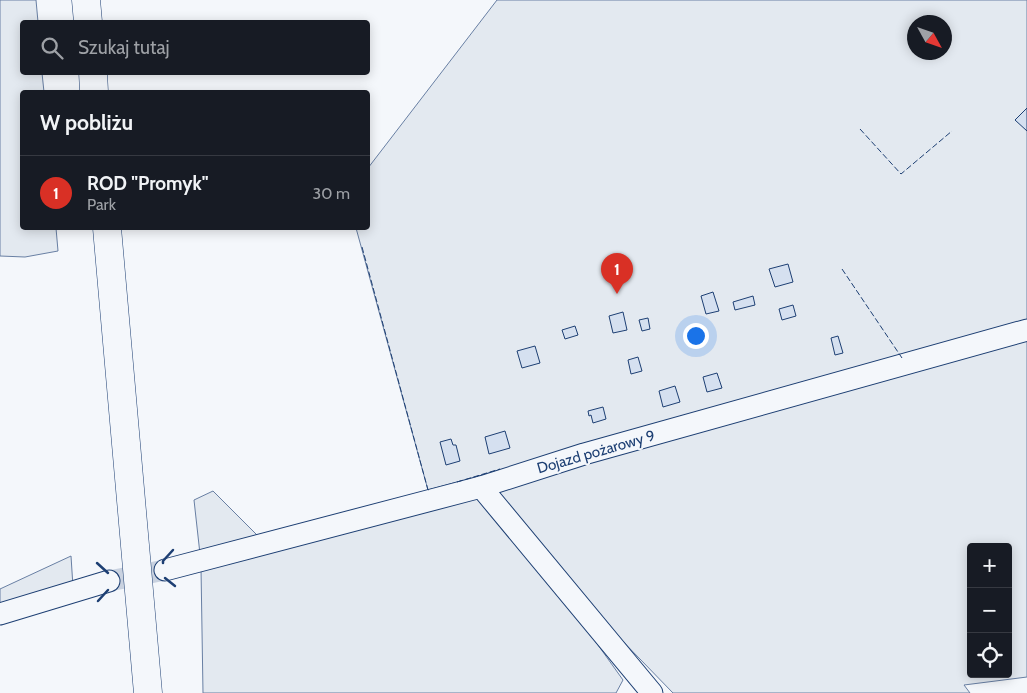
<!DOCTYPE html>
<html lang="pl">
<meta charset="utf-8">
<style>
:root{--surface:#171b24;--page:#20242c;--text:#f1f3f6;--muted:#9ea1a6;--line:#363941;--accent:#d93025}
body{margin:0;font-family:Cabin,sans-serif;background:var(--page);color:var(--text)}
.controls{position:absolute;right:15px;bottom:15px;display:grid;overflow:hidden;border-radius:5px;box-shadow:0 2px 12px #0003}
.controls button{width:45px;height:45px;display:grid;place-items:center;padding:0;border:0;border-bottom:1px solid var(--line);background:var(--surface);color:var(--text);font:25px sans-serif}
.compass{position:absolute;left:907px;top:15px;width:45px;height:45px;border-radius:50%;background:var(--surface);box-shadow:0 2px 12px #0003;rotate:130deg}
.you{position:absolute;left:695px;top:335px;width:18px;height:18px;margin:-12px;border:4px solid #fff;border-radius:50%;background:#1a73e8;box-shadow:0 0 0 8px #1a73e833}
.badge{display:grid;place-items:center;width:32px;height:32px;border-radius:50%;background:var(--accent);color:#fff;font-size:16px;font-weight:700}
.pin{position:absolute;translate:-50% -41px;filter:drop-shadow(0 1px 2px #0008)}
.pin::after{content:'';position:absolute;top:26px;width:18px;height:15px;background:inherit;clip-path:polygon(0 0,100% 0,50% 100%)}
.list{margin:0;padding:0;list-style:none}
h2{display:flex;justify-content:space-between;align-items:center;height:65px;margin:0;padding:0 20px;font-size:21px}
h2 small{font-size:16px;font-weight:400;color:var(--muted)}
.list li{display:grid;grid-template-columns:32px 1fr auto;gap:15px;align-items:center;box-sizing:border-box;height:75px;padding:0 20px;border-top:1px solid var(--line)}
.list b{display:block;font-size:19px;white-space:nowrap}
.list p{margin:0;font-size:16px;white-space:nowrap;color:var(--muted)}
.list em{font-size:16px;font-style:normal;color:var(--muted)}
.icon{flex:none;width:28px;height:28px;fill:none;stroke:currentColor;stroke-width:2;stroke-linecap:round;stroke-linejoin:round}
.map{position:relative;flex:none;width:1027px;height:693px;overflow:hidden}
.search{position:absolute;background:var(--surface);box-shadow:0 2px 12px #0003;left:20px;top:20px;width:350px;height:55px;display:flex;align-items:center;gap:12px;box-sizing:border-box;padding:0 18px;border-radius:5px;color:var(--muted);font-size:19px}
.panel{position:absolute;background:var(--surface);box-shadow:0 2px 12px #0003;left:20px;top:90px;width:350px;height:140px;border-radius:5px}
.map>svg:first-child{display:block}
.green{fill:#e3e9f0;stroke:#687fa3;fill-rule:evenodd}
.building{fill:#d5e0f0;stroke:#1d3f73}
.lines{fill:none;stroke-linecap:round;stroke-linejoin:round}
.minor-tunnel{stroke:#c9d2e0;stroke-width:21;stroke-dasharray:21 11;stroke-linecap:butt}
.minor-casing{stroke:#1d3f73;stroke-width:23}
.major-casing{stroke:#1d3f73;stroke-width:29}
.minor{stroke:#f4f7fb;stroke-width:21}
.major{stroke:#f4f7fb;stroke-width:28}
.fence{stroke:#1d3f73;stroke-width:1;stroke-dasharray:6 2.5;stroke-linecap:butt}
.wall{stroke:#1d3f73;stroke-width:2.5}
.labels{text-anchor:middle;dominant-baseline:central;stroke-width:4;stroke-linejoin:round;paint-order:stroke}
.street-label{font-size:15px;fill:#1d3f73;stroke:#f4f7fb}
</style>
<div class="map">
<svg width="1027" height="693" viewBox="0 0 1027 693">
<rect width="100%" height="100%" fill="#f4f7fb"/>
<g class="green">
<polygon points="0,0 36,0 38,22 22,22 22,72 42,73 44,92 22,92 22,228 56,228 58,251 25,257 0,256"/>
<path d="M 497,0 L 1027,0 L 1027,324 L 428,490 L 356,228 L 368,228 L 368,168 ZM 914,22 L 944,22 L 944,52 L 914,52 Z"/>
<path d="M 1027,336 L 1027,677 L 964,685 L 970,693 L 673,693 L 606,624 L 593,638 L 623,680 L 616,693 L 203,693 L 201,568 ZM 971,547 L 1008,547 L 1008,674 L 971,674 Z"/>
<polygon points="213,491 261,539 200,554 194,500"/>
<polygon points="71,556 73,587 0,612 0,589"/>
</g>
<g class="building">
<polygon points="1027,108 1027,131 1015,120"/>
<polygon points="788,264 793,282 775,287 769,269"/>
<polygon points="713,292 719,311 706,314 701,296"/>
<polygon points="753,296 755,305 735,310 733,302"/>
<polygon points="793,305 796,316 782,320 779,309"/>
<polygon points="623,312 627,330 613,333 609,316"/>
<polygon points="648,318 650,329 642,331 639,320"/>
<polygon points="575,326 578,335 565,339 562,330"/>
<polygon points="838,336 843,353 835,355 831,338"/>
<polygon points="535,346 540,363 522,368 517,351"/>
<polygon points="638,357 642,371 631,374 628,360"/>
<polygon points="717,373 722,388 707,392 703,377"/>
<polygon points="675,386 680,402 663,407 659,391"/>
<polygon points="603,407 606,419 593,423 591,415 589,416 588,411"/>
<polygon points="505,431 510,448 489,454 485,437"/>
<polygon points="451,439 453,445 456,445 460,461 446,465 440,442"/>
</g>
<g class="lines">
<polyline class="minor-tunnel" points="109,581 165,570"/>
<defs>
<g id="minor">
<polyline points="481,487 652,693"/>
<polyline points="165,570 481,487 584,454 1027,330"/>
<polyline points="0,614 109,581"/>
</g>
<g id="major">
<polyline points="86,0 88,22"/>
<polyline points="93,72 94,92"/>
<polyline points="107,228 148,693"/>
</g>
</defs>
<use href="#minor" class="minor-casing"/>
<use href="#major" class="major-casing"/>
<use href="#minor" class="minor"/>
<use href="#major" class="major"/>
<g class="fence">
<polyline points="860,129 901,174 952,131"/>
<polyline points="362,247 428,490 431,489"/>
<polyline points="842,269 902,358"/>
<polyline points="457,482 500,469"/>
</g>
<g class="wall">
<polyline points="97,563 108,573"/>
<polyline points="163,563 163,561 173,550"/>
<polyline points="165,578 175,586"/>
<polyline points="98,601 108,590"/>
</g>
</g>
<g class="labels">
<g class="street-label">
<text transform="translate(596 452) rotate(-16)">Dojazd pożarowy 9</text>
</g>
</g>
</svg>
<div class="controls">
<button>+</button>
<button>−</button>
<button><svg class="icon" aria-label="locate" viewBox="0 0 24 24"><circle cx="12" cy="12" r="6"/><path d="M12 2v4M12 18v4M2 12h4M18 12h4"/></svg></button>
</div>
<svg class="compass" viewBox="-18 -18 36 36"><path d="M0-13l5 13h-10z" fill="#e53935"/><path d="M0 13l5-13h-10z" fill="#9ea1a6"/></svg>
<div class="you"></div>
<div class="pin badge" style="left:617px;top:294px">1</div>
<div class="search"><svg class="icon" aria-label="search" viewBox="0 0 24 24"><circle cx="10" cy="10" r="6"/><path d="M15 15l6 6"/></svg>Szukaj tutaj</div>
<section class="panel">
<h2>W pobliżu<small></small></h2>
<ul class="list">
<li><span class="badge">1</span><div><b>ROD &quot;Promyk&quot;</b><p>Park</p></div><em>30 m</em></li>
</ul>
</section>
</div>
